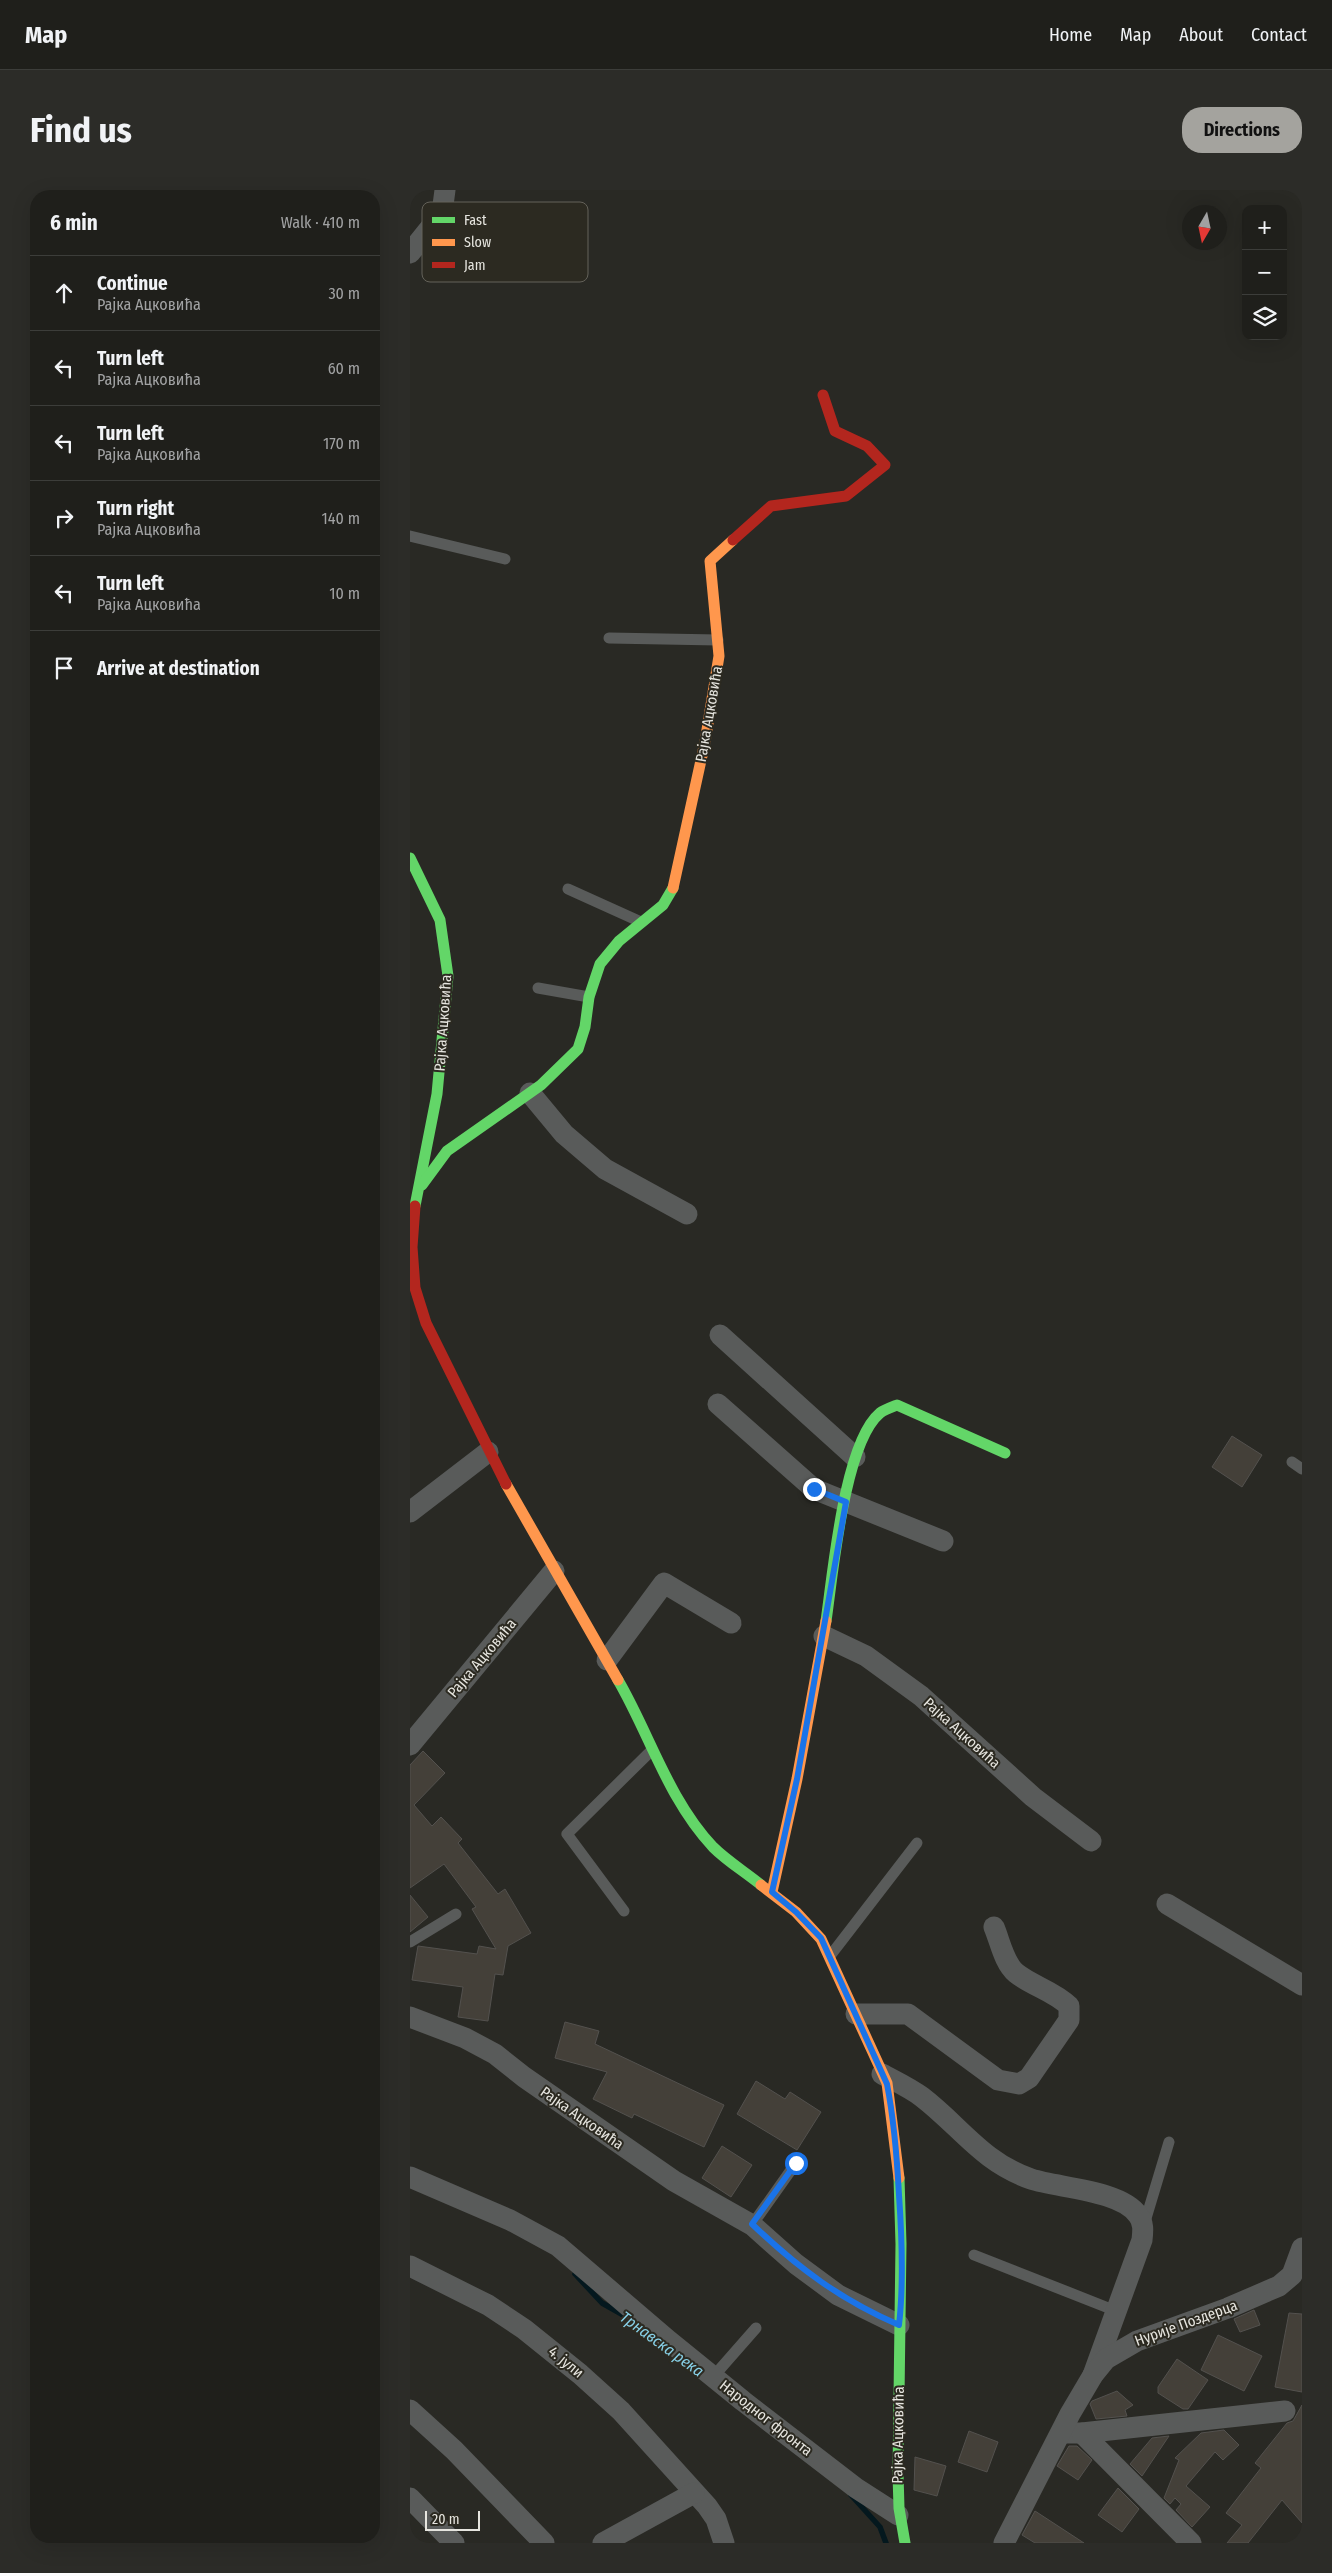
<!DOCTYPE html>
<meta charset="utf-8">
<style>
:root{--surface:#1f1f1b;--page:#2c2c28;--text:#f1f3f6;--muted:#a1a2a3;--line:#3c3d3a;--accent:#a4a39e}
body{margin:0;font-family:"Fira Sans Condensed",sans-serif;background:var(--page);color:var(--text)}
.controls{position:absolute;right:15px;top:15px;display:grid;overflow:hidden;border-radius:10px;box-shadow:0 5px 20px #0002}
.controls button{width:45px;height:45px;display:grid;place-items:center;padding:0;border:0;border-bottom:1px solid var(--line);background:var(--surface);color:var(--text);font:25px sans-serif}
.compass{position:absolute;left:772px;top:15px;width:45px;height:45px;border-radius:50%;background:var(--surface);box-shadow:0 5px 20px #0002;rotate:189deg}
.scale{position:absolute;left:15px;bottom:12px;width:55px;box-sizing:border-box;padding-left:5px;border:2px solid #e6e5df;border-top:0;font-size:14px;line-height:18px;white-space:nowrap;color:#e6e5df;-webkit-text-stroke:4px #2c2a21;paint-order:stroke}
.stop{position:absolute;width:15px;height:15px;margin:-11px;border:4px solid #1a73e8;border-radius:50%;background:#fff}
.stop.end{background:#1a73e8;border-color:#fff;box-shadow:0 1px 5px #0008}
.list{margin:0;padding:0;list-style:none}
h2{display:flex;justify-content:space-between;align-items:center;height:65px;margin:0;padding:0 20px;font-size:21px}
h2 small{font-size:16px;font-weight:400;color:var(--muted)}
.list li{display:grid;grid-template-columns:32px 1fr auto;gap:15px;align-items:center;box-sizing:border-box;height:75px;padding:0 20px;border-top:1px solid var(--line)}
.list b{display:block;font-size:19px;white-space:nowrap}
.list p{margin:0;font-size:16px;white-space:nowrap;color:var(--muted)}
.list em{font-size:16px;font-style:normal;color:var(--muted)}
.icon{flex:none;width:28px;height:28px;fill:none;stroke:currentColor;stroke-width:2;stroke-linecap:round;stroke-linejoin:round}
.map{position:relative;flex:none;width:892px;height:2353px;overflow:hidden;border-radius:20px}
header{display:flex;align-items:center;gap:30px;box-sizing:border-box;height:70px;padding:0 25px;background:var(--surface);border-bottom:1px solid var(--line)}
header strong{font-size:24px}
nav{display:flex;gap:28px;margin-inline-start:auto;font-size:18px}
.intro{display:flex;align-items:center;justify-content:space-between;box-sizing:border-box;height:120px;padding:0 30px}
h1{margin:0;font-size:35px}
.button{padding:12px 22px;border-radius:20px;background:var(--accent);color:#111;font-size:18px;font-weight:700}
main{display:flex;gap:30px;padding:0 30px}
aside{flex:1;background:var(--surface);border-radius:20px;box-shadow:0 5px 20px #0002}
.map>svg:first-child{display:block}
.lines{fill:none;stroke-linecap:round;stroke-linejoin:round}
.stream{stroke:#04181e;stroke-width:5.5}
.building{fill:#444039;stroke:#53514e}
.lane{stroke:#595b5a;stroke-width:11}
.street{stroke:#595b5a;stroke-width:21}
.fast{stroke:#63d668;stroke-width:11}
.slow{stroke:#ff974d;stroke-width:11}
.jam{stroke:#b3261e;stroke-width:11}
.route{stroke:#1a73e8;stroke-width:6}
.labels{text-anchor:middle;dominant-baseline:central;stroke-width:4;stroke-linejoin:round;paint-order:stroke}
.street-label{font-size:15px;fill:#e6e5df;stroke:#2c2a21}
.water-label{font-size:16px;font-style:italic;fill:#87cfe6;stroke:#2c2a21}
.key{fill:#2c2a21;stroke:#64625a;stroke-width:1}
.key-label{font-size:14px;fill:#e6e5df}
</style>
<header>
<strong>Map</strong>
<nav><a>Home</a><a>Map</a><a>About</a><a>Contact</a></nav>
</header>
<div class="intro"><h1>Find us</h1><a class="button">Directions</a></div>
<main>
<aside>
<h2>6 min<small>Walk · 410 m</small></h2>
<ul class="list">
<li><svg class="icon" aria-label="ahead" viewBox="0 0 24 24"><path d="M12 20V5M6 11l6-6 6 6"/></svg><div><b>Continue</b><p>Рајка Ацковића</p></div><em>30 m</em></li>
<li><svg class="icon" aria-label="left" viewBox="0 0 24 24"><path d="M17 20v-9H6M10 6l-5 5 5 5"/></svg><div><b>Turn left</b><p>Рајка Ацковића</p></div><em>60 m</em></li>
<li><svg class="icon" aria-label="left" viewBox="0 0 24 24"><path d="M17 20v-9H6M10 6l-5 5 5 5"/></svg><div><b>Turn left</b><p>Рајка Ацковића</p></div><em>170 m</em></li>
<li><svg class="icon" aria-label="right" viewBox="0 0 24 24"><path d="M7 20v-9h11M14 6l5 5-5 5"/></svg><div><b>Turn right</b><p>Рајка Ацковића</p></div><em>140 m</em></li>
<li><svg class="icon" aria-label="left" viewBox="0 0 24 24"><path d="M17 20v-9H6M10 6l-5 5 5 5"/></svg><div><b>Turn left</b><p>Рајка Ацковића</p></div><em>10 m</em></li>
<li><svg class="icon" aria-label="arrive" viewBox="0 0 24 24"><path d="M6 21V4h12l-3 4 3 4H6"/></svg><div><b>Arrive at destination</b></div></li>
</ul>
</aside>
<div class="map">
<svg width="892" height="2353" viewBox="0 0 892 2353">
<rect width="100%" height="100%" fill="#292924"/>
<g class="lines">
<g class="stream">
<polyline points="165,2084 192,2113 215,2126"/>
<polyline points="441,2305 470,2337 476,2353"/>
</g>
</g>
<g class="building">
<polygon points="822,1246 852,1265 832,1297 802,1277"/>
<polygon points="13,1561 35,1583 4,1615 22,1636 31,1627 52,1649 48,1653 88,1704 95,1699 121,1743 98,1756 93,1785 85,1784 78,1831 48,1827 53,1797 2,1790 8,1756 67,1764 69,1756 86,1759 62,1719 66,1717 34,1674 0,1698 0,1575"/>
<polygon points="0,1705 18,1727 0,1742"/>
<polygon points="155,1832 189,1841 185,1854 314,1915 294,1957 224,1924 222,1928 183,1909 197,1882 145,1868"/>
<polygon points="346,1891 375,1909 380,1902 411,1922 387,1960 327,1924"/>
<polygon points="312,1956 342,1975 321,2007 292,1988"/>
<polygon points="844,2120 850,2135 830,2142 824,2129"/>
<polygon points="879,2123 892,2124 892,2202 865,2197"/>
<polygon points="808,2145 852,2166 834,2201 791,2180"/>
<polygon points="767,2169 798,2190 778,2219 773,2219 748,2203 748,2197"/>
<polygon points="707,2201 723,2215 715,2220 717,2226 686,2229 680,2214 682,2211"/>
<polygon points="892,2215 892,2333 872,2310 838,2353 817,2353 832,2335 816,2323 851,2278 845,2273 877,2233 883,2231"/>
<polygon points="814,2240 829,2255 813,2270 805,2262 776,2296 800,2317 782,2337 766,2320 771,2314 765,2308 760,2314 754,2308 769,2270 765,2268 791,2243"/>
<polygon points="559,2241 588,2252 577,2282 548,2272"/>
<polygon points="759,2246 732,2286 720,2274 742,2248"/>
<polygon points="659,2256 667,2256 682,2270 668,2290 647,2276"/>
<polygon points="505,2267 536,2276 527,2306 504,2300"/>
<polygon points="708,2298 729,2319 712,2342 688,2325"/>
<polygon points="625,2321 674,2353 625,2353 612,2345"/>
</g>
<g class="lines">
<g class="lane">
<polyline points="0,346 95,369"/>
<polyline points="199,448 308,450"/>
<polyline points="158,699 231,732"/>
<polyline points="128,798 179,807"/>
<polyline points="882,1272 892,1279"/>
<polyline points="214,1721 157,1644 242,1560"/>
<polyline points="0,1752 46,1724"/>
<polyline points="420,1766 507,1653"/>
<polyline points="342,2035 386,1973"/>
<polyline points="734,2035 759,1952"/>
<polyline points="564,2065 706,2121"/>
<polyline points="303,2187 346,2138"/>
</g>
<g class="street">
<polyline points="0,63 32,23 35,0"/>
<polyline points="120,903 154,944 195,979 277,1024"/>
<polyline points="310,1145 445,1267"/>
<polyline points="308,1214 404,1299 533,1351"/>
<polyline points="0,1322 78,1262"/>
<polyline points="414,1446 456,1466 511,1506 623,1607 681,1651"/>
<polyline points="197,1470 254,1393 321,1433"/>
<polyline points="0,1555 144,1381"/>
<polyline points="757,1714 892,1795"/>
<path d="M 446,1824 L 498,1824 L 588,1890 L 609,1894 L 619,1888 L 659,1830 L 659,1816 C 644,1801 622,1796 606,1783 C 594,1773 590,1751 584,1737"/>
<polyline points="0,1827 55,1848 85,1864 114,1887 264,1991 342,2035 386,2074 428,2105 489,2135"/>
<path d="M 472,1884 C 485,1891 500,1898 512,1907 C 550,1936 572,1972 621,1989 C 648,1998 711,2000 728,2025 C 734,2033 733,2041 732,2050 L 683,2185"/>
<polyline points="0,1987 100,2030 148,2056 259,2151 333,2211 446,2298 488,2325"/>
<polyline points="0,2076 78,2115 114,2139 170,2184 211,2221 297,2316 306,2329 314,2353"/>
<polyline points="0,2220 44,2260 134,2353"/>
<polyline points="651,2243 672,2243 875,2221"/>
<polyline points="672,2243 781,2353"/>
<polyline points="0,2308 44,2353"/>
<polyline points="193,2353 284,2303"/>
<polyline points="594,2353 660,2224 683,2185 696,2169 727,2151 818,2118 869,2096 882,2085 892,2058"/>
</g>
<g class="fast">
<polyline points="0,668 30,730 38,786 27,904 5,1016"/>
<polyline points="12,995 37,961 131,895 168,859 175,837 179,807 190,774 209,751 253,715 263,698"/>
<path d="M 416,1431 C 423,1384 434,1253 470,1223 C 474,1220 482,1217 487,1215 L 595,1263"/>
<path d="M 208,1490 C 240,1545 258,1609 303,1657 C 317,1671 335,1682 351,1695"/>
<polyline points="489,1988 491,2054 488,2284 489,2318 495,2353"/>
</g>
<g class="slow">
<polyline points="263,698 295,552 309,466 300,371 323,350"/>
<polyline points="96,1294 208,1490"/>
<polyline points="351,1695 386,1722 411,1749 477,1893 489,1988"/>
<polyline points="362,1702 387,1589 416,1431"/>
</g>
<g class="jam">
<polyline points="323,350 361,316 436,306 475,275 457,256 425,241 413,205"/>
<polyline points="5,1016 2,1057 5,1098 16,1133 96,1294"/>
</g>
</g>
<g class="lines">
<path class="route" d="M 386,1973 L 342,2034 C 388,2078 431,2110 489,2135 C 494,2092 492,2048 489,2005 C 487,1967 484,1930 477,1894 L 411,1748 L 386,1722 L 362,1702 L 387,1589 L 436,1312 L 404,1299"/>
</g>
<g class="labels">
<g class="street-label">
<text transform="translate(299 524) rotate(-80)">Рајка Ацковића</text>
<text transform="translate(33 833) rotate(-86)">Рајка Ацковића</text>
<text transform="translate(72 1468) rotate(-50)">Рајка Ацковића</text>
<text transform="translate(552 1543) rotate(42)">Рајка Ацковића</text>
<text transform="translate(172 1928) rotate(35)">Рајка Ацковића</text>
<text transform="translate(776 2133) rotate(-20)">Нурије Поздерца</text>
<text transform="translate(156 2172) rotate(39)">4. јули</text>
<text transform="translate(356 2228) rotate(38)">Народног фронта</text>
<text transform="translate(488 2245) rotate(-89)">Рајка Ацковића</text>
</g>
<g class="water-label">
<text transform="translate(252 2154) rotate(36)">Трнавска река</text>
</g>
</g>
<rect x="12" y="12" width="166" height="80" rx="8" class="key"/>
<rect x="22" y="27" width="23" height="6" fill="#63d668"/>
<rect x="22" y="49" width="23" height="7" fill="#ff974d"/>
<rect x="22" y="72" width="23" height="6" fill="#b3261e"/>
<g class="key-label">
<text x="54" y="35">Fast</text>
<text x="54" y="57">Slow</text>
<text x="54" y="80">Jam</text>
</g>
</svg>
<div class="controls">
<button>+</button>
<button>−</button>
<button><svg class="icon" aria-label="layers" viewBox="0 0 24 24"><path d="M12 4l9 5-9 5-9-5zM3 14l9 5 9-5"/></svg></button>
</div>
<svg class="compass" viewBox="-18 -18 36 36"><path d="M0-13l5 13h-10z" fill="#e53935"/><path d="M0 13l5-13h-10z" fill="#a1a2a3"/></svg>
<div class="scale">20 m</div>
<div class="stop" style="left:386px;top:1973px"></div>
<div class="stop end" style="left:404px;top:1299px"></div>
</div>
</main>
